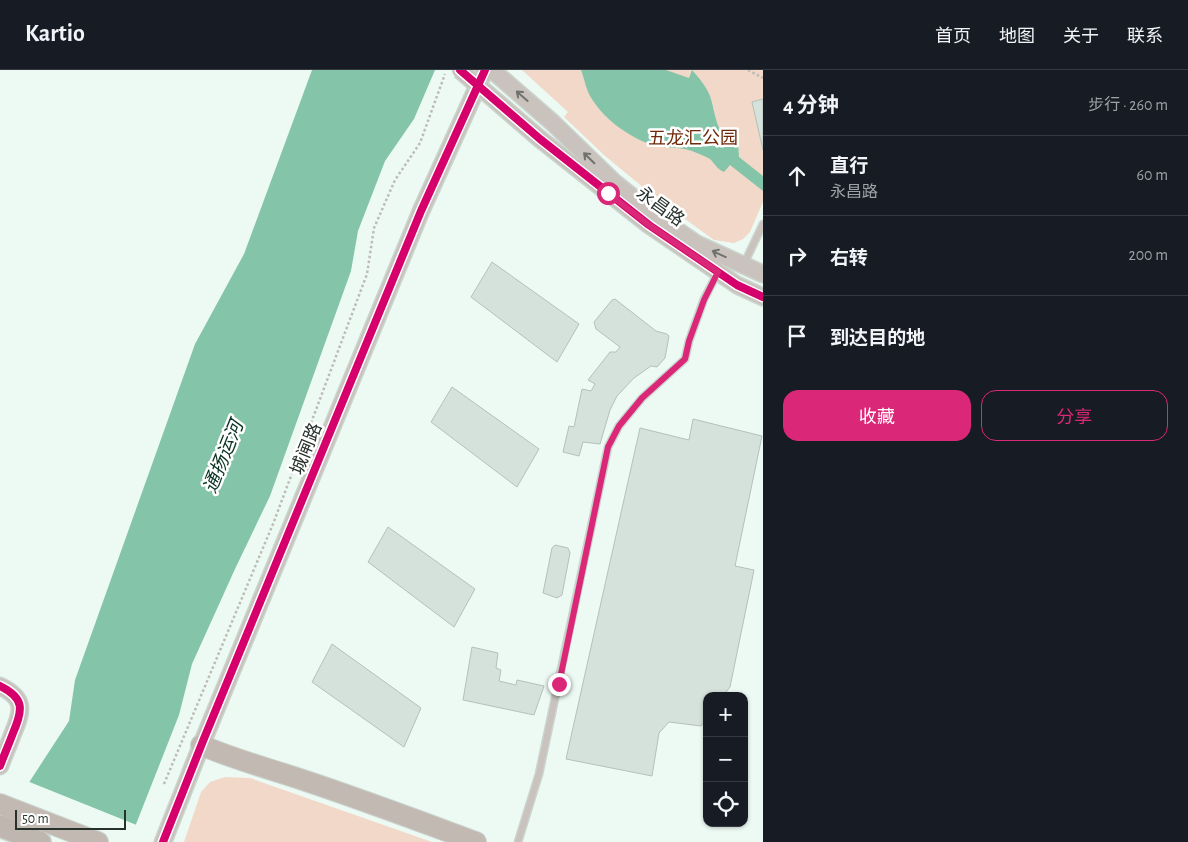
<!DOCTYPE html>
<html lang="zh">
<meta charset="utf-8">
<style>
:root{--surface:#171b24;--page:#242831;--text:#f1f3f6;--muted:#9ea1a6;--line:#363941;--accent:#db2777}
body{margin:0;font-family:"Alegreya Sans","Noto Sans SC",sans-serif;background:var(--page);color:var(--text)}
.controls{position:absolute;right:15px;bottom:15px;display:grid;overflow:hidden;border-radius:10px;box-shadow:0 1px 4px #0004}
.controls button{width:45px;height:45px;display:grid;place-items:center;padding:0;border:0;border-bottom:1px solid var(--line);background:var(--surface);color:var(--text);font:25px sans-serif}
.scale{position:absolute;left:15px;bottom:12px;width:111px;box-sizing:border-box;padding-left:5px;border:2px solid #27322c;border-top:0;font-size:14px;line-height:18px;white-space:nowrap;color:#27322c;-webkit-text-stroke:4px #fff;paint-order:stroke}
.stop{position:absolute;width:15px;height:15px;margin:-11px;border:4px solid #db2777;border-radius:50%;background:#fff}
.stop.end{background:#db2777;border-color:#fff;box-shadow:0 1px 5px #0008}
.list{margin:0;padding:0;list-style:none}
h2{display:flex;justify-content:space-between;align-items:center;height:65px;margin:0;padding:0 20px;font-size:21px}
h2 small{font-size:16px;font-weight:400;color:var(--muted)}
.list li{display:grid;grid-template-columns:32px 1fr auto;gap:15px;align-items:center;box-sizing:border-box;height:80px;padding:0 20px;border-top:1px solid var(--line)}
.list b{display:block;font-size:19px;white-space:nowrap}
.list p{margin:0;font-size:16px;white-space:nowrap;color:var(--muted)}
.list em{font-size:16px;font-style:normal;color:var(--muted)}
.actions{display:flex;gap:10px;padding:15px 20px}
.actions a{flex:1;padding:11px 0;border:1px solid var(--accent);border-radius:15px;text-align:center;font-size:18px;color:var(--accent)}
.actions .main{background:var(--accent);color:#fff}
.icon{flex:none;width:28px;height:28px;fill:none;stroke:currentColor;stroke-width:2;stroke-linecap:round;stroke-linejoin:round}
.map{position:relative;flex:none;width:763px;height:772px;overflow:hidden}
header{display:flex;align-items:center;gap:30px;box-sizing:border-box;height:70px;padding:0 25px;background:var(--surface);border-bottom:1px solid var(--line)}
header strong{font-size:24px}
nav{display:flex;gap:28px;margin-inline-start:auto;font-size:18px}
main{display:flex}
aside{flex:1;background:var(--surface)}
.map>svg:first-child{display:block}
.green{fill:#f1d8c9}
.water{fill:#84c5a9}
.pier{fill:#edfaf3}
.building{fill:#d5e1db;stroke:#b5c0ba}
.lines{fill:none;stroke-linecap:round;stroke-linejoin:round}
.service-casing{stroke:#cad5cf;stroke-width:9}
.tertiary-casing{stroke:#cad5cf;stroke-width:19}
.primary-casing{stroke:#cad5cf;stroke-width:22}
.trunk-casing{stroke:#cad5cf;stroke-width:24}
.path{stroke:#bdbbb6;stroke-width:2.5;stroke-dasharray:2.5 2.5;stroke-linecap:butt}
.service{stroke:#cac2bd;stroke-width:6}
.tertiary{stroke:#cac2bd;stroke-width:16}
.primary{stroke:#c2b9b3;stroke-width:20}
.trunk{stroke:#c0b6b0;stroke-width:21}
.tertiary-bridge-casing{stroke:#cad5cf;stroke-width:19;stroke-linecap:butt}
.tertiary-bridge{stroke:#cac2bd;stroke-width:16}
.cycleway-casing{stroke:#fff;stroke-width:11}
.cycleway{stroke:#d6006c;stroke-width:8}
.oneway{stroke:#70736d}
.route{stroke:#db2777;stroke-width:6}
.labels{text-anchor:middle;dominant-baseline:central;stroke-width:5;stroke-linejoin:round;paint-order:stroke}
.park-label{font-size:18px;fill:#6e2a09;stroke:#fff}
.street-label{font-size:18px;fill:#27322c;stroke:#fff}
.water-label{font-size:19px;font-style:italic;fill:#0a3223;stroke:#fff}
</style>
<header>
<strong>Kartio</strong>
<nav><a>首页</a><a>地图</a><a>关于</a><a>联系</a></nav>
</header>
<main>
<div class="map">
<svg width="763" height="772" viewBox="0 0 763 772">
<rect width="100%" height="100%" fill="#edfaf3"/>
<g class="green">
<polygon points="522,0 763,0 763,132 750,162 743,169 734,173 714,170 656,128 604,85 564,47 568,42"/>
<polygon points="225,707 250,708 432,772 184,772 201,722 210,712"/>
</g>
<g class="water">
<polygon points="312,0 435,0 414,49 385,91 358,161 351,201 270,426 235,499 192,594 179,645 129,772 7,772 28,714 69,651 75,610 195,274 244,184"/>
<path d="M 581,0 L 666,0 L 689,8 L 692,0 C 699,8 706,16 710,26 C 716,43 715,69 738,72 L 739,87 L 763,106 L 763,121 L 730,95 L 724,102 C 717,99 715,94 710,89 C 705,86 697,83 692,81 C 681,77 669,78 657,76 C 631,70 600,47 588,22 C 585,15 584,7 581,0 Z"/>
</g>
<polygon class="pier" points="27,711 139,756 132,772 4,772"/>
<g class="building">
<polygon points="763,29 763,80 752,32"/>
<polygon points="492,192 579,254 557,292 471,227"/>
<polygon points="615,229 656,261 667,264 669,266 665,288 657,297 651,296 634,308 617,326 610,340 600,374 583,372 579,386 563,382 569,356 574,357 582,319 591,321 595,314 588,310 610,282 616,282 620,277 596,259 594,252 612,230"/>
<polygon points="452,317 539,379 517,417 431,352"/>
<polygon points="693,349 762,366 735,496 754,500 730,617 723,626 707,626 707,648 701,656 669,652 659,663 652,706 566,689 640,358 689,370"/>
<polygon points="388,457 475,519 454,557 368,492"/>
<polygon points="555,475 568,478 570,483 562,525 557,528 543,523 552,478"/>
<polygon points="332,574 421,638 404,677 312,612"/>
<polygon points="472,577 498,583 496,598 501,600 499,611 516,615 517,610 544,616 534,645 463,630"/>
</g>
<g class="lines">
<defs>
<g id="service">
<polyline points="744,194 763,154"/>
<polyline points="518,772 539,704 608,377 619,356 642,328 685,289 689,271 704,229 717,204"/>
</g>
<g id="tertiary">
<polyline points="492,0 553,53 615,113 655,145 697,174 763,204"/>
<polyline points="540,69 649,155 737,215 763,227"/>
<path d="M 0,616 C 25,628 23,640 13,663 C 9,674 4,685 0,696"/>
<polyline points="163,772 203,671 421,141 485,0"/>
</g>
<g id="primary">
<path d="M 201,675 C 235,690 271,699 306,711 C 363,730 419,751 476,772"/>
<polyline points="0,734 98,772"/>
</g>
<polyline id="trunk" points="0,756 40,772"/>
</defs>
<use href="#service" class="service-casing"/>
<use href="#tertiary" class="tertiary-casing"/>
<use href="#primary" class="primary-casing"/>
<use href="#trunk" class="trunk-casing"/>
<g class="path">
<polyline points="748,0 763,8"/>
<polyline points="164,714 273,454 367,204 374,158 395,110 420,73 445,4"/>
</g>
<use href="#service" class="service"/>
<use href="#tertiary" class="tertiary"/>
<use href="#primary" class="primary"/>
<use href="#trunk" class="trunk"/>
<defs>
<polyline id="tertiary-bridge" points="460,0 540,69"/>
</defs>
<use href="#tertiary-bridge" class="tertiary-bridge-casing"/>
<use href="#tertiary-bridge" class="tertiary-bridge"/>
<defs>
<g id="cycleway">
<polyline points="460,0 540,69 649,155 737,215 763,227"/>
<path d="M 0,616 C 25,628 23,640 13,663 C 9,674 4,685 0,696"/>
<polyline points="163,772 203,671 421,141 485,0"/>
</g>
</defs>
<use href="#cycleway" class="cycleway-casing"/>
<use href="#cycleway" class="cycleway"/>
</g>
<defs><path id="oneway-shaft" d="M-6 0H5M1.5-3L5.5 0L1.5 3" fill="none" stroke-width="1.6" stroke-linecap="round" stroke-linejoin="round" transform="scale(1.25)"/></defs>
<g class="oneway">
<use href="#oneway-shaft" transform="translate(522 26) rotate(-139)"/>
<use href="#oneway-shaft" transform="translate(589 88) rotate(-136)"/>
<use href="#oneway-shaft" transform="translate(719 184) rotate(-155)"/>
</g>
<g class="lines">
<polyline class="route" points="559,614 608,377 619,356 642,328 685,289 689,271 704,230 718,202 649,155 608,123"/>
</g>
<g class="labels">
<g class="park-label">
<text x="693" y="69">五龙汇公园</text>
</g>
<g class="street-label">
<text transform="translate(660 137) rotate(36)">永昌路</text>
<text transform="translate(307 379) rotate(-68)">城闸路</text>
</g>
<g class="water-label">
<text transform="translate(224 387) rotate(-68)">通扬运河</text>
</g>
</g>
</svg>
<div class="controls">
<button>+</button>
<button>−</button>
<button><svg class="icon" aria-label="locate" viewBox="0 0 24 24"><circle cx="12" cy="12" r="6"/><path d="M12 2v4M12 18v4M2 12h4M18 12h4"/></svg></button>
</div>
<div class="scale">50 m</div>
<div class="stop" style="left:608px;top:123px"></div>
<div class="stop end" style="left:559px;top:614px"></div>
</div>
<aside>
<h2>4 分钟<small>步行 · 260 m</small></h2>
<ul class="list">
<li><svg class="icon" aria-label="ahead" viewBox="0 0 24 24"><path d="M12 20V5M6 11l6-6 6 6"/></svg><div><b>直行</b><p>永昌路</p></div><em>60 m</em></li>
<li><svg class="icon" aria-label="right" viewBox="0 0 24 24"><path d="M7 20v-9h11M14 6l5 5-5 5"/></svg><div><b>右转</b></div><em>200 m</em></li>
<li><svg class="icon" aria-label="arrive" viewBox="0 0 24 24"><path d="M6 21V4h12l-3 4 3 4H6"/></svg><div><b>到达目的地</b></div></li>
</ul>
<div class="actions"><a class="main">收藏</a><a>分享</a></div>
</aside>
</main>
